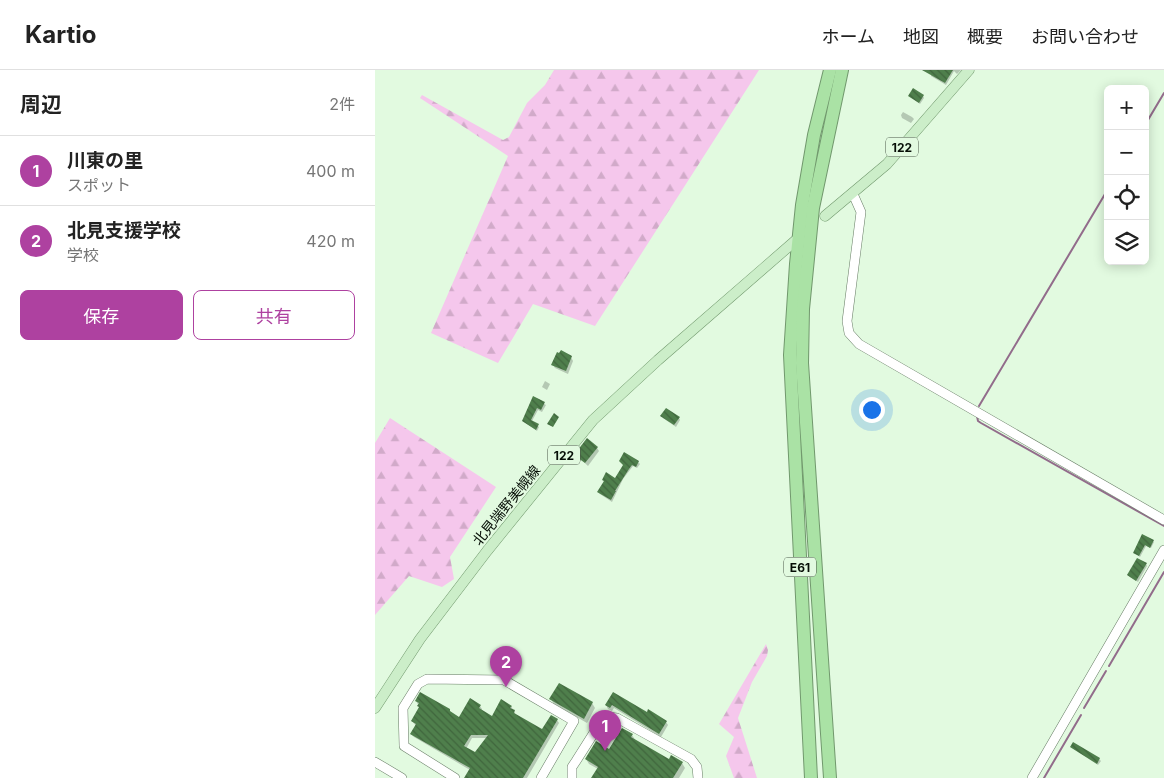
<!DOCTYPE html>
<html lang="ja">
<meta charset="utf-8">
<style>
:root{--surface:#fff;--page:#f2f2f2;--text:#222;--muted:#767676;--line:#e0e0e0;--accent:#ae41a0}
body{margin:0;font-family:Inter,"Noto Sans JP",sans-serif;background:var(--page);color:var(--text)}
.controls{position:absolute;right:15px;top:15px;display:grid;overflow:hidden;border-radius:8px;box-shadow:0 2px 12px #0003}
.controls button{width:45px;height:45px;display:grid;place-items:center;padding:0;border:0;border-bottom:1px solid var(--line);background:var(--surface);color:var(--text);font:25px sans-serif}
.you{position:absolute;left:496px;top:339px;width:18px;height:18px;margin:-12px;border:4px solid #fff;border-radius:50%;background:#1a73e8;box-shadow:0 0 0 8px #1a73e833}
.badge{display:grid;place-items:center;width:32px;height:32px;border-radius:50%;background:var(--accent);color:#fff;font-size:16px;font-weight:700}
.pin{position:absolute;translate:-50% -41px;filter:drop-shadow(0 1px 2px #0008)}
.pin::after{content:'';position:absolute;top:26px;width:18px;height:15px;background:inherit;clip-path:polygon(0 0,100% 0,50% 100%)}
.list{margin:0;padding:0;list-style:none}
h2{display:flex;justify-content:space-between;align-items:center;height:65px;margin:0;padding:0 20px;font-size:21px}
h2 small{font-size:16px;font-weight:400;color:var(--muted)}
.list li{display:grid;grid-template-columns:32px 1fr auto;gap:15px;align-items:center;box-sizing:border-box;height:70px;padding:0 20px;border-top:1px solid var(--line)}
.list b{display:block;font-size:19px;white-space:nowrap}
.list p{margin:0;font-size:16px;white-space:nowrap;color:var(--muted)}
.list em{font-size:16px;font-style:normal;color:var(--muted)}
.actions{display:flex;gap:10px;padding:15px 20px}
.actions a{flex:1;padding:11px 0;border:1px solid var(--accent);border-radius:8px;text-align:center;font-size:18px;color:var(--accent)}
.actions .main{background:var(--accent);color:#fff}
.icon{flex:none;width:28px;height:28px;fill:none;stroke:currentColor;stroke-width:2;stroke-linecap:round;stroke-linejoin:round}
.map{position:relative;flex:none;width:789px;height:708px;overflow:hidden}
header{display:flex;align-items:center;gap:30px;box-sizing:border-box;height:70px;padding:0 25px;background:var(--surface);border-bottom:1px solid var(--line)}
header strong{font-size:24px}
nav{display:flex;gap:28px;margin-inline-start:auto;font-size:18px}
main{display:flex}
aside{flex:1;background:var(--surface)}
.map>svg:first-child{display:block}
.forest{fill:url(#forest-firs)}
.shadow{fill:#0003;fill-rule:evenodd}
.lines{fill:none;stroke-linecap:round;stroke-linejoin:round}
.stream{stroke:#926c8b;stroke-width:2}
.building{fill:url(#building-back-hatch);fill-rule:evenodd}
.minor-casing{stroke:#677c65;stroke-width:10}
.major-casing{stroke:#71986d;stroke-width:11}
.highway-casing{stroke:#71986d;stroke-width:14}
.minor{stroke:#fff;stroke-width:9}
.major{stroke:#cceec9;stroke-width:10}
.highway{stroke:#aae2a5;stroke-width:12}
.labels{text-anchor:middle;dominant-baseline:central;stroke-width:4;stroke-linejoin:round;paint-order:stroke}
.shield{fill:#e2fae0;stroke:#485547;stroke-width:1}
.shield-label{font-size:12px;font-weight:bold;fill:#060e06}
.street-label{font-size:14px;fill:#060e06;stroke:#e2fae0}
</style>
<header>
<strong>Kartio</strong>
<nav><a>ホーム</a><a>地図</a><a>概要</a><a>お問い合わせ</a></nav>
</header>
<main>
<aside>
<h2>周辺<small>2件</small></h2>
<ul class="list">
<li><span class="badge">1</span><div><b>川東の里</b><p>スポット</p></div><em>400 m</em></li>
<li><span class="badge">2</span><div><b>北見支援学校</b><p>学校</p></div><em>420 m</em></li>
</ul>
<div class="actions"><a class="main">保存</a><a>共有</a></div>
</aside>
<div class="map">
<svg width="789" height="708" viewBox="0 0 789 708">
<defs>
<pattern id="forest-firs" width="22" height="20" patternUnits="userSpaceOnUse" patternTransform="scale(1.25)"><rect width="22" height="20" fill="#f5c7ec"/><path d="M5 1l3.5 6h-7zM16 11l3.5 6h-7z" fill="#d1aac9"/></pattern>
<pattern id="building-back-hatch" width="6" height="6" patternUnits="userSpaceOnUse" patternTransform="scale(1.25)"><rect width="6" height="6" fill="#4f7f4c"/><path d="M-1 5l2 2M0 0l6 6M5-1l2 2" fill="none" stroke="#40663d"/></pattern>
</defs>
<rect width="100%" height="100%" fill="#e2fae0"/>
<g class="forest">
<polygon points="179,0 384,0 220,256 158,234 123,293 56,263 133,86 45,28 47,25 128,70 134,67 152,33 170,15"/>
<polygon points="15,348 121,417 75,487 79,509 67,517 34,506 0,545 0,373"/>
<polygon points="391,574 393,580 392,586 377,612 363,648 382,708 359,708 351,686 359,667 344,654"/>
</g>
<g class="shadow">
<polygon points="556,0 586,0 582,4 579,1 571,15 556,6"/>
<polygon points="534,26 548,26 549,28 545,34"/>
<polygon points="528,42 537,47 539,49 536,53 527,48 526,45"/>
<polygon points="196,287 198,291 193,304 180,298 178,295"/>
<polygon points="170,311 175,314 172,320 167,317"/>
<polygon points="159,328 171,335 167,342 163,340 157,351 164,357 162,361 148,351"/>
<polygon points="288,348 304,348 305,350 301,357"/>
<polygon points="222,378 224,381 213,396 201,385"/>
<polygon points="263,392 265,394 262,398 258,396 248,409 237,432 225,424 223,422 229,412 228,410 241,409 249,395"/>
<polygon points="768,466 779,472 776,478 771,476 765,487 761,484"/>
<polygon points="771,494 772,496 763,512 755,507 753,505"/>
<polygon points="238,623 272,643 291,652 293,655 286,667 239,638 237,641 233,639 231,635"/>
<polygon points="176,629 217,633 220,638 212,653 179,634"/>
<path d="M 41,631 L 76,643 L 85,648 L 105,636 L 107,639 L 106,641 L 117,647 L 136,636 L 141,645 L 168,661 L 182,650 L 184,653 L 152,708 L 90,708 L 95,700 L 39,667 L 36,664 L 41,656 L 37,651 L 45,638 ZM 97,668 L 112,668 L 101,684 L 91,679 Z"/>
<polygon points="257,665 261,671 294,691 307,693 310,698 304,708 218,708 223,699 214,694 211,689 235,680"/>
<polygon points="696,677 724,689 726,691 723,695"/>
</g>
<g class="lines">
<g class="stream">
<polyline points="770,55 789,23"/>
<polyline points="604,336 733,119"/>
<polyline points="602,346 603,351 606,353 789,456"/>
<polyline points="734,596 789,502"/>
<polyline points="709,638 731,601"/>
<polyline points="669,708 706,645"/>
</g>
</g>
<g class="building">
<polygon points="547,0 578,0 570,13"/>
<polygon points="538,18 549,25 544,33 533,26"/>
<polygon points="186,280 197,286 191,301 176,295 182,282 184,283"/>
<polygon points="158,326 170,332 166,340 162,338 156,350 164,354 161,360 147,351"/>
<polygon points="291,338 305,347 299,355 285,346"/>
<polygon points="179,343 184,347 178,357 172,354"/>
<polygon points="212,368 223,377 210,393 199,385"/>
<polygon points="249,382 264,391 261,397 257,395 254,399 240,421 241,421 236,430 222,422 229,411 227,410 231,402 240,408 248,395 244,391"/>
<polygon points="767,464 779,470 775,478 770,475 764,486 758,483"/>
<polygon points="762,488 772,493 761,511 752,505"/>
<polygon points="184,613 218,632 209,649 174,629"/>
<path d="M 45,622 L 75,639 L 75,641 L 84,647 L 95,628 L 106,635 L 104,638 L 117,646 L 126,629 L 137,636 L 135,638 L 140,640 L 139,643 L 167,659 L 176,645 L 183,649 L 148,708 L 89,708 L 95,698 L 35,664 L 41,654 L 36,651 L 44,637 L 42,636 L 44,633 L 40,631 ZM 96,665 L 113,665 L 100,682 L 89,676 Z"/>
<polygon points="238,622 272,642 273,639 292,651 284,664 237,635 235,638 230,635"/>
<polygon points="247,658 258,664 256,667 294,689 296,685 308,692 298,708 216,708 223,697 210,689 221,671 234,679"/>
<polygon points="698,672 725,688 722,694 695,677"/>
</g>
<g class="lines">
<defs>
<g id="minor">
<polyline points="478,124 486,142 472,251 474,263 484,274 789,450"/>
<polyline points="0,692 27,708"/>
<polyline points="80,708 29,676 28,638 43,614 52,609 129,610 199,651 166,708"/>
<polyline points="197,708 197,697 201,691 227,650 234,647 242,648 316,689 322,697 323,708"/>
<polyline points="657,708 789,480"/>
</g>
<g id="major">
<polyline points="450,146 512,94 594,0"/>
<polyline points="0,638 45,569 112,481 218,350 283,290 420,171"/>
</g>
<g id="highway">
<polyline points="436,708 415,285 421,194 427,135 439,65 455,0"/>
<polyline points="455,708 427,293 428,239 438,138 467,0"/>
</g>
</defs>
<use href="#minor" class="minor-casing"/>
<use href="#major" class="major-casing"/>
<use href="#highway" class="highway-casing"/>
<use href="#minor" class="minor"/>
<use href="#major" class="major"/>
<use href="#highway" class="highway"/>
</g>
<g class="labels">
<g class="shield">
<rect x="511" y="67.5" width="32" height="19" rx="4"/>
<rect x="173" y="375.5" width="32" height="19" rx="4"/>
<rect x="409" y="487.5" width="32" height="19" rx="4"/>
</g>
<g class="shield-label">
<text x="527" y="77">122</text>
<text x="189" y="385">122</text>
<text x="425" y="497">E61</text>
</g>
<g class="street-label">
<text transform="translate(131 435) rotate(-51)">北見端野美幌線</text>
</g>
</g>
</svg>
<div class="controls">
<button>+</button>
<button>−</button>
<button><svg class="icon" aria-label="locate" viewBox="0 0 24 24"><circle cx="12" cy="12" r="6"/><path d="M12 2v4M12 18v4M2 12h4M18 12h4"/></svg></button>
<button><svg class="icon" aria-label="layers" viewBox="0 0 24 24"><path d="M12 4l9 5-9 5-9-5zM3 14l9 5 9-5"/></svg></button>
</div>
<div class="you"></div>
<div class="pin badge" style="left:230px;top:681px">1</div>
<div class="pin badge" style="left:131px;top:617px">2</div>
</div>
</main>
